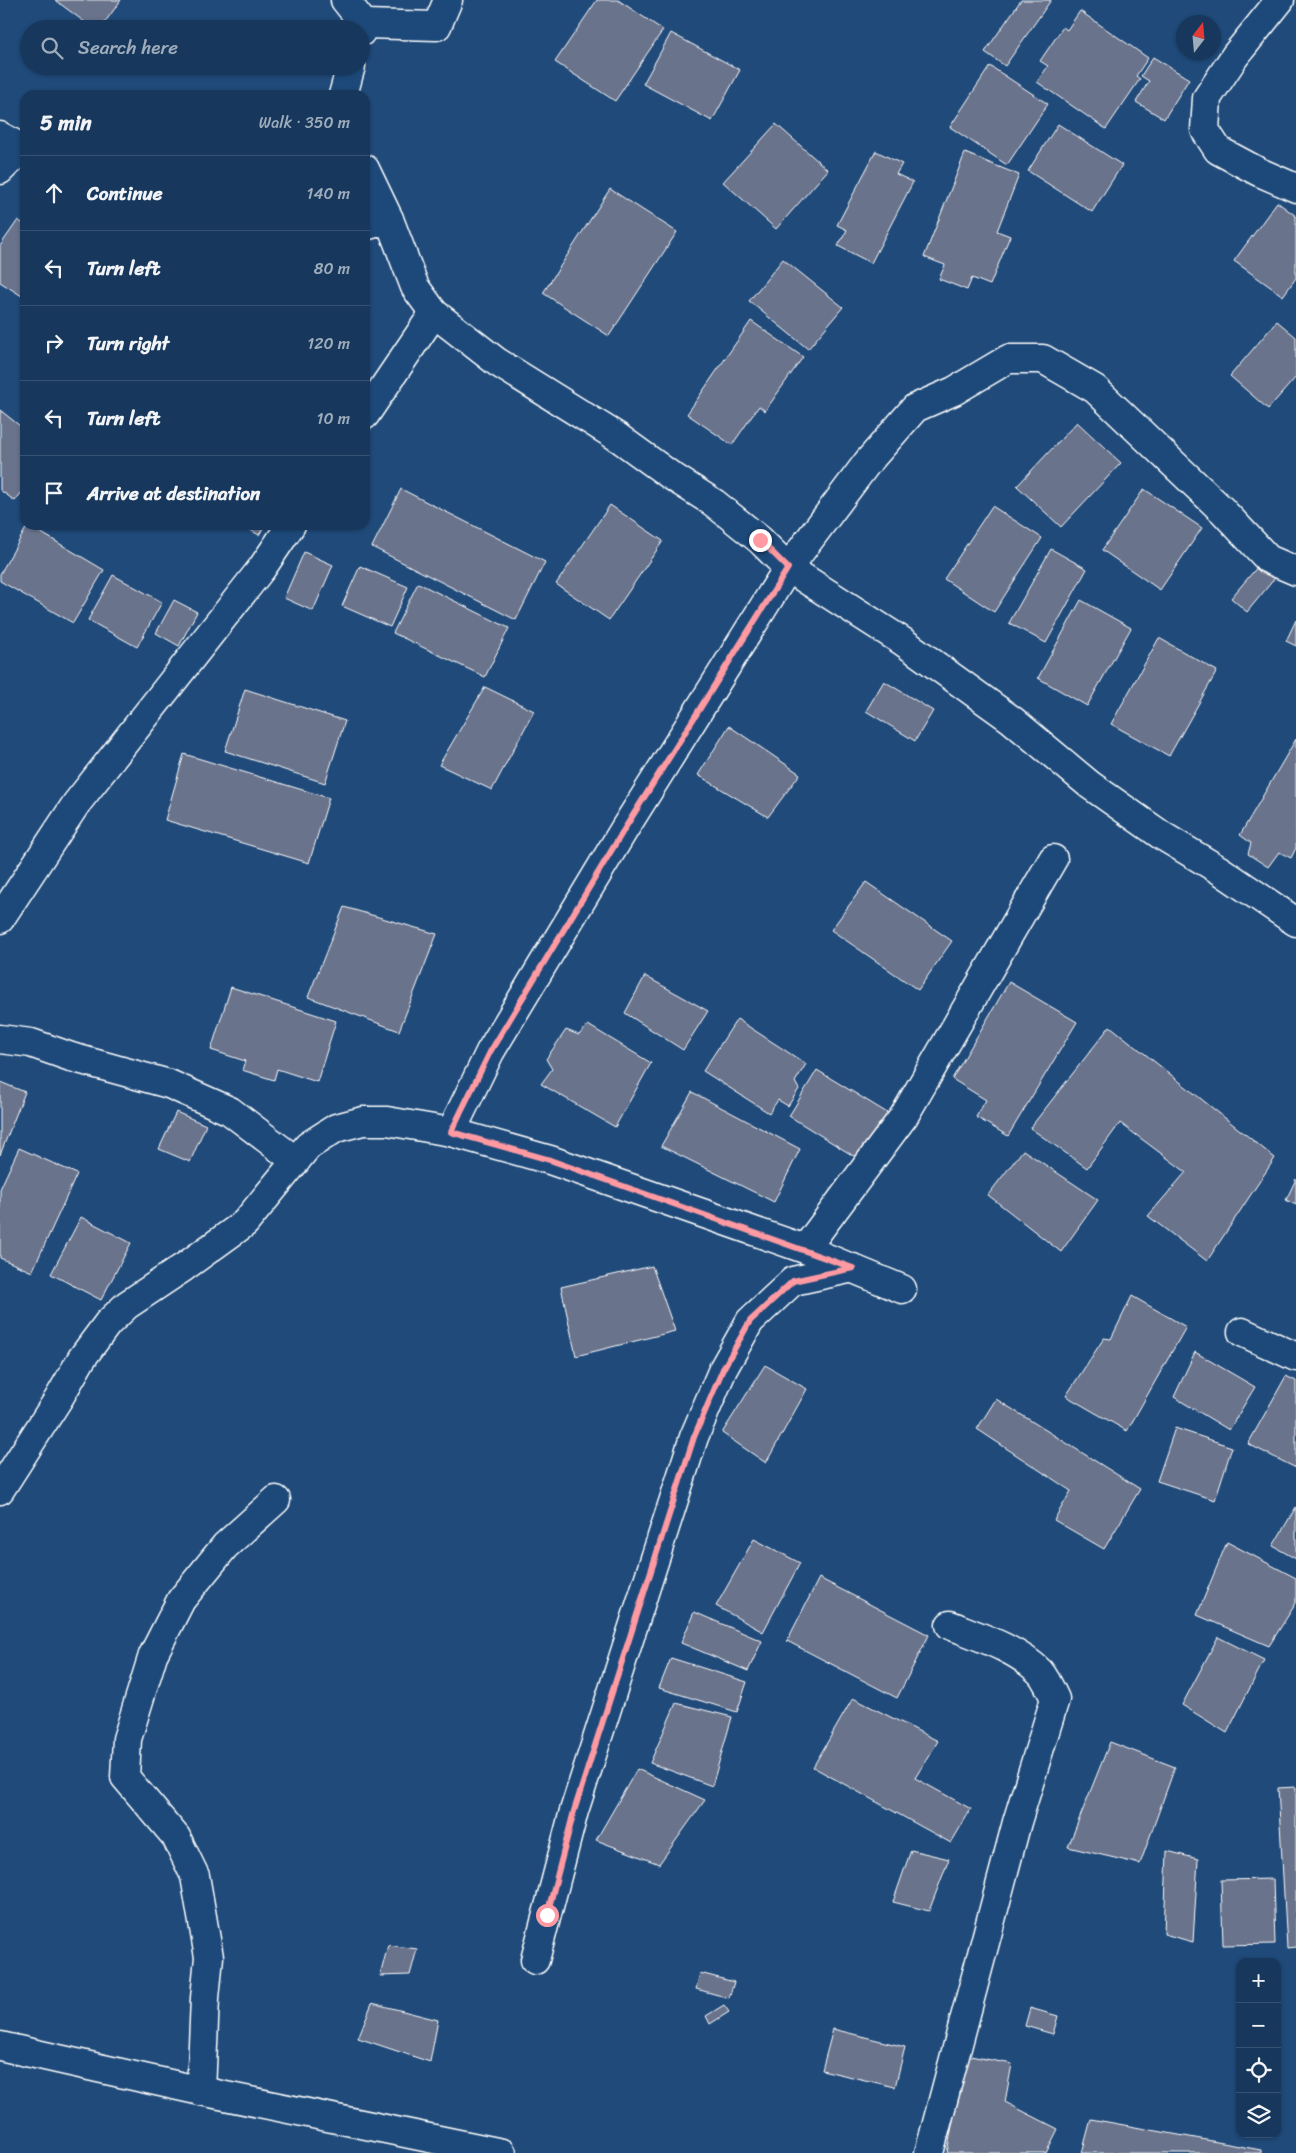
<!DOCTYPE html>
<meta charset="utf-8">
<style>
:root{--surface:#17385c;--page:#244365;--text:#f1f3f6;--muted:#9eacbb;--line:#365272}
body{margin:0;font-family:Sriracha,sans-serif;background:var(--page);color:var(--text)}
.controls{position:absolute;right:15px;bottom:15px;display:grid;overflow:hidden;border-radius:10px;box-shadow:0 1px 4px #0004}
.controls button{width:45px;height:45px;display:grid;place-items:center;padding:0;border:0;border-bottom:1px solid var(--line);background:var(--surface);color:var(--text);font:25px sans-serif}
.compass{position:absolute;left:1176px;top:15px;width:45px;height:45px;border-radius:50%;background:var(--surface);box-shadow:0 1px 4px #0004;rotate:16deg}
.stop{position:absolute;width:15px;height:15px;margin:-11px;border:4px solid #ff9aa2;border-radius:50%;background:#fff}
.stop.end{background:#ff9aa2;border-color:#fff;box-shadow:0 1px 5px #0008}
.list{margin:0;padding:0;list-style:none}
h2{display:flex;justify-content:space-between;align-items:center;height:65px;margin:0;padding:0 20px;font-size:21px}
h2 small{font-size:16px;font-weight:400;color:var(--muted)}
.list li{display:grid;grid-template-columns:32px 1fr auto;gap:15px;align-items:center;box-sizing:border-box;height:75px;padding:0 20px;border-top:1px solid var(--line)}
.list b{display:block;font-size:19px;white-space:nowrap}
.list em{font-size:16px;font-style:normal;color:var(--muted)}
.icon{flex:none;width:28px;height:28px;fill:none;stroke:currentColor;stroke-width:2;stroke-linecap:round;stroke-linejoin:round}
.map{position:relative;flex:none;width:1296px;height:2153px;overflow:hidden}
.search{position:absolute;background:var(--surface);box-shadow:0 1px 4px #0004;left:20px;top:20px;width:350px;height:55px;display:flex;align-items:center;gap:12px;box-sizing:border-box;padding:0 18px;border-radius:28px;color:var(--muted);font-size:19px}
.panel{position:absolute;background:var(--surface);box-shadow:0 1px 4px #0004;left:20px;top:90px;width:350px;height:440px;border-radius:15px}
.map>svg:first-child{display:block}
.building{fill:#6b738c;stroke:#fff}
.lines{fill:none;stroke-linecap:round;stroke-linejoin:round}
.street-casing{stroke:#fff;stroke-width:31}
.secondary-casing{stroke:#fff;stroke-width:31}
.street{stroke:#1f4a7a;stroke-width:28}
.secondary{stroke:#1f4a7a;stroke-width:28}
.route{stroke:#ff9aa2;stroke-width:6}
</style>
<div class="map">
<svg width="1296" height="2153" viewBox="0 0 1296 2153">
<rect width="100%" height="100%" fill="#1f4a7a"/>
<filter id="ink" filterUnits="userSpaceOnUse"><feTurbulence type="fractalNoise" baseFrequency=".02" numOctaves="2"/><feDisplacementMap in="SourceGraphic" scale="10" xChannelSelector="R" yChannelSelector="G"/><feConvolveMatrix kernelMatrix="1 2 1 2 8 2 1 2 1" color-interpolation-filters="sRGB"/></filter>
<g filter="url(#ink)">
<g class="building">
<polygon points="55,0 121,0 100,29 94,29"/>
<polygon points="597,0 618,0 663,30 615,101 555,62"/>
<polygon points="1021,0 1051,0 1005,66 985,52"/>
<polygon points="1080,11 1148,58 1136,76 1140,79 1106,129 1037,82 1048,66 1040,61 1063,27 1067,30"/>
<polygon points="671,33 740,70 712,121 643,84"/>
<polygon points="1153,57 1189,79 1164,119 1136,102 1149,81 1141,76"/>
<polygon points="990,66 1048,104 1007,165 950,127"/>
<polygon points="776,124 828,170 776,229 723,182"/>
<polygon points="1058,124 1122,165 1092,212 1028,171"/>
<polygon points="876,151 902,164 896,174 913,182 871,263 838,246 847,230 837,225"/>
<polygon points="965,153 1019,175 997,231 1010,236 990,285 972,278 967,290 939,279 945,265 924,257"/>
<polygon points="610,189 677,232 609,336 543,293"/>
<polygon points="1277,202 1296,216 1296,278 1283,296 1234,261"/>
<polygon points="18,220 25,225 25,298 0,282 0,246"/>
<polygon points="783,259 843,307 808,349 749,301"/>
<polygon points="751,321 803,357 765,411 759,406 732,445 687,414"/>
<polygon points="1277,321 1296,337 1296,377 1268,409 1230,376"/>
<polygon points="0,410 25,430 25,488 15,501 0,490"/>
<polygon points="1077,422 1121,463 1061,527 1017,486"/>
<polygon points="401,489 545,562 516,620 372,547"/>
<polygon points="1144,489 1202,528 1160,590 1102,550"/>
<polygon points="610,505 663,541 609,620 556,584"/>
<polygon points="992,506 1042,538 994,612 944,579"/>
<polygon points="28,525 104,570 73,623 0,581 0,574"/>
<polygon points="242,525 265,525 259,535"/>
<polygon points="1051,549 1087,569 1046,643 1009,623"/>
<polygon points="304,552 333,565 313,611 284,598"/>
<polygon points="1259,565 1275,578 1247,612 1231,598"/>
<polygon points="360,566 408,587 390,627 342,606"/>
<polygon points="113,575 162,602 137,647 88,620"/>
<polygon points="418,583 509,628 485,677 393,633"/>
<polygon points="174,600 197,612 179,646 156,633"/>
<polygon points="1081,600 1131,628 1087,706 1038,678"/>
<polygon points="1296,620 1296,646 1286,641"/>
<polygon points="1159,638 1217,671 1169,756 1111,724"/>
<polygon points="884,681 933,711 915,741 866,711"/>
<polygon points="485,687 534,711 492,790 439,765"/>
<polygon points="245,689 345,721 325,783 225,751"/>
<polygon points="729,726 800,774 768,817 698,775"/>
<polygon points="1296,739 1296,848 1291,858 1279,852 1268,867 1248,854 1251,843 1240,835"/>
<polygon points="184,754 329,798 309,863 165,820"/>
<polygon points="866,882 952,941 918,990 831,930"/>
<polygon points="344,907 437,934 399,1031 308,997"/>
<polygon points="645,976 708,1011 683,1050 625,1013"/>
<polygon points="1009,982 1077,1022 1008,1136 976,1117 986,1100 952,1079"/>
<polygon points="231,987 336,1021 317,1082 277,1069 274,1080 242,1070 245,1061 211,1050"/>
<polygon points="737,1019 806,1064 795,1082 799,1089 788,1106 778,1100 769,1113 703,1071"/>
<polygon points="588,1025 651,1063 615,1127 541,1084 552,1069 546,1059 566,1030 579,1035"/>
<polygon points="1110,1026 1275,1158 1207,1261 1148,1216 1186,1172 1120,1123 1087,1168 1030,1128"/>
<polygon points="817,1070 889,1114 860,1160 789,1116"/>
<polygon points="0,1082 25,1092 0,1155"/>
<polygon points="692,1092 800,1149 774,1202 661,1146"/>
<polygon points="176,1112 206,1125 190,1162 159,1149"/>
<polygon points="19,1148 77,1174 32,1272 0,1258 0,1189"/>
<polygon points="1023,1150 1098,1200 1061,1252 988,1195"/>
<polygon points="1296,1179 1296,1205 1286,1200"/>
<polygon points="81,1217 131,1243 101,1300 51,1274"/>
<polygon points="652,1266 675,1331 576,1356 561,1287"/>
<polygon points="1132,1296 1186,1327 1127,1431 1066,1396 1104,1338 1111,1339"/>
<polygon points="1195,1352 1255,1387 1229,1430 1174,1397"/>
<polygon points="765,1365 807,1389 766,1463 722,1433"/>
<polygon points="1286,1376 1296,1381 1296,1468 1248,1444"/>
<polygon points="996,1399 1140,1489 1104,1549 1054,1520 1071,1491 977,1429"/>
<polygon points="1175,1428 1232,1447 1215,1500 1157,1481"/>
<polygon points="1296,1507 1296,1559 1273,1546"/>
<polygon points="754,1539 800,1563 763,1632 716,1606"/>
<polygon points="1227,1542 1296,1578 1296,1603 1269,1646 1197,1615"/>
<polygon points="819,1578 929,1635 897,1698 787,1641"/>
<polygon points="694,1612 762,1641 748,1671 681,1643"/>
<polygon points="1218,1637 1264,1660 1227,1733 1182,1705"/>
<polygon points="671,1658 747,1682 737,1712 659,1688"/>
<polygon points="853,1698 938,1741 915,1778 971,1809 951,1843 813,1767"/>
<polygon points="676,1703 732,1717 712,1786 650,1763"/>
<polygon points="1110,1742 1175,1767 1140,1864 1068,1847"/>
<polygon points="637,1769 705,1800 659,1864 596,1840"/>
<polygon points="1296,1787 1296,1947 1287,1948 1278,1788"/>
<polygon points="911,1850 949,1859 929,1911 893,1902"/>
<polygon points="1167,1851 1198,1859 1193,1942 1164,1934"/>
<polygon points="1273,1879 1275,1944 1223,1945 1221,1880"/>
<polygon points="388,1945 417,1949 410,1975 380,1976"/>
<polygon points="700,1973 734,1982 729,1998 696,1989"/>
<polygon points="372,2003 438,2020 430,2062 358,2038"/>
<polygon points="724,2005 729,2012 710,2024 706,2016"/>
<polygon points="1030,2008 1058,2016 1053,2034 1025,2026"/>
<polygon points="833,2029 905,2047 895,2087 822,2070"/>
<polygon points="965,2055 1012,2064 1005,2102 1058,2129 1046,2153 947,2153"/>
<polygon points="1091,2119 1261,2150 1261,2153 1082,2153"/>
</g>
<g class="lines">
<defs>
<g id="street">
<polyline points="345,0 364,24 361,32"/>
<polyline points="1280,0 1235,56 1207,98 1205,130 1218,150 1259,172 1296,188"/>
<polyline points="364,24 437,26 448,0"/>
<polyline points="343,95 351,66"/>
<polyline points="0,136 25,150"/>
<polyline points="365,169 389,219 415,287 434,313 497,362 619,438 670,475 714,503 760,540 788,568 902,641 1012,720 1090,785 1161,835 1221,871 1296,922"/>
<polyline points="0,170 22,148"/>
<polyline points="365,226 389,219"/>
<polyline points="365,415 434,313"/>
<polyline points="0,919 76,804 262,568 291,525"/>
<polyline points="0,1039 31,1043 71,1057 169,1084 230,1111 296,1161"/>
<polyline points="451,1132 490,1052 625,828 788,568 867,463 915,408 954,391 1008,359 1043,359 1095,389 1222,510 1268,559 1296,571"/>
<polyline points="805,1249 904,1116 1053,859"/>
<polyline points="1242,1332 1296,1357"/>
<polyline points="0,1490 59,1398 82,1358 108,1323 127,1305 184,1267 245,1223 308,1146 336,1128 363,1121 387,1121 451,1132 550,1160 805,1249 902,1289"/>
<polyline points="535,1960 574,1811 694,1437 723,1369 750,1321 793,1281 853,1268"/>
<polyline points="201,2091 205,1998 209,1957 195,1876 176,1837 125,1777 127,1739 153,1655 181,1600 225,1546 276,1500"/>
<path d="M 929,2153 L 1017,1822 L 1055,1699 C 1051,1690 1046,1679 1040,1672 C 1017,1649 980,1637 950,1625"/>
</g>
<polyline id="secondary" points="0,2046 201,2091 502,2153"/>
</defs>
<use href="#street" class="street-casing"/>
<use href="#secondary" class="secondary-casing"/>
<use href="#street" class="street"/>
<use href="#secondary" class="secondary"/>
</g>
</g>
<g class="lines" filter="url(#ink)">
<polyline class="route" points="547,1915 574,1811 694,1437 723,1369 750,1321 793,1281 853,1268 550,1160 451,1132 490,1052 625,828 788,568 760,540"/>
</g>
</svg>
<div class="controls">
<button>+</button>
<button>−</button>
<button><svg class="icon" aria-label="locate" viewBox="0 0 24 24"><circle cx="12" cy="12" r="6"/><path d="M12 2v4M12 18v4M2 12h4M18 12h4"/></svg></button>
<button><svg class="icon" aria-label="layers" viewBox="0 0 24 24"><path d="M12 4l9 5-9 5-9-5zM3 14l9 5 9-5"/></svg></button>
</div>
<svg class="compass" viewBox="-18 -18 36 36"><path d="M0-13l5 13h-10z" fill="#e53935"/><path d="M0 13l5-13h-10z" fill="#9eacbb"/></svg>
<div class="stop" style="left:547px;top:1915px"></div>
<div class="stop end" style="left:760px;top:540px"></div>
<div class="search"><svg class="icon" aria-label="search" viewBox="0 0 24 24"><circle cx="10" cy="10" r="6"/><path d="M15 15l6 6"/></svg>Search here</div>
<section class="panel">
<h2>5 min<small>Walk · 350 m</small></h2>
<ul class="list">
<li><svg class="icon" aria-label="ahead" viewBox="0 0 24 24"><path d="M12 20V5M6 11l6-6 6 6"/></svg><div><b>Continue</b></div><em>140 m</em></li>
<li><svg class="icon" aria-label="left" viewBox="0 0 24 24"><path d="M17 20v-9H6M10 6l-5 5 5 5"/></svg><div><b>Turn left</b></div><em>80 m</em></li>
<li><svg class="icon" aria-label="right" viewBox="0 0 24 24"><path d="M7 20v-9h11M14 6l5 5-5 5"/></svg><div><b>Turn right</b></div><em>120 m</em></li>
<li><svg class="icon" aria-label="left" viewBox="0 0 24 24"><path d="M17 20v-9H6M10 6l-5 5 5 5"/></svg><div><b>Turn left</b></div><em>10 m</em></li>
<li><svg class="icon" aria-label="arrive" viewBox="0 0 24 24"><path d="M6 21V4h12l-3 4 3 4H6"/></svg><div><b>Arrive at destination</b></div></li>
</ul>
</section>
</div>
